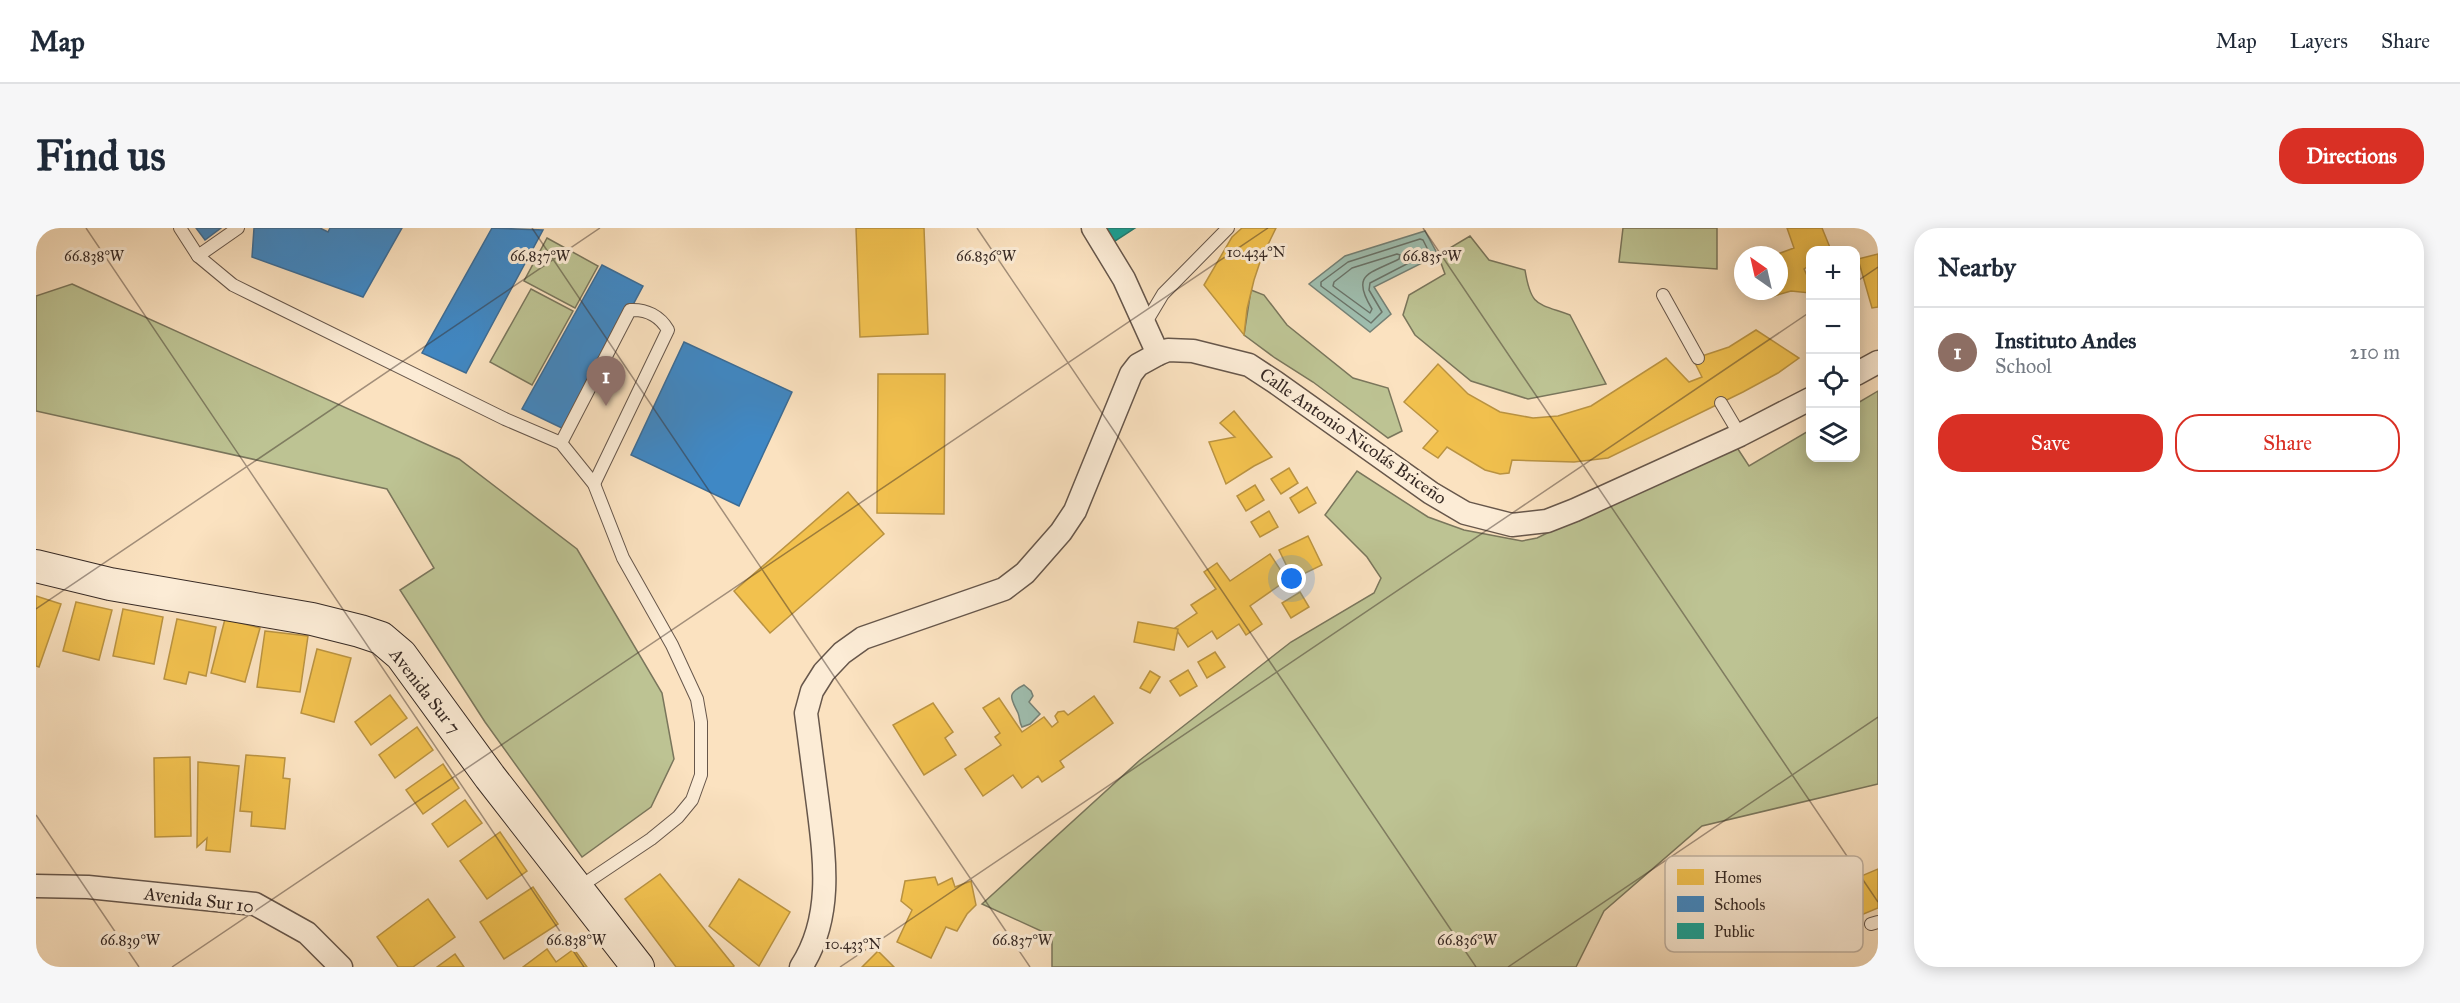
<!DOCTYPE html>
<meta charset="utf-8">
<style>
:root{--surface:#fff;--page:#f6f6f7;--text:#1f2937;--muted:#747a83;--line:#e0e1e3;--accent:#d93025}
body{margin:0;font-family:"IM FELL Great Primer",serif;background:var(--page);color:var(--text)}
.controls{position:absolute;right:18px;top:18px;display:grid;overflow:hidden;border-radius:12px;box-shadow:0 3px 15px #0003}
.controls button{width:54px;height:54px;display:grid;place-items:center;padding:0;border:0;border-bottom:2px solid var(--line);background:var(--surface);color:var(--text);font:30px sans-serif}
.compass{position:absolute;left:1698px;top:18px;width:54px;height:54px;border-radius:50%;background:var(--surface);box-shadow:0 3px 15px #0003;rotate:326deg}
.you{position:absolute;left:1256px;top:351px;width:21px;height:21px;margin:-15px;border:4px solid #fff;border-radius:50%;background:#1a73e8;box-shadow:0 0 0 9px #1a73e833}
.badge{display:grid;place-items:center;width:39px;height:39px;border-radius:50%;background:var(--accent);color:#fff;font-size:20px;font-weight:700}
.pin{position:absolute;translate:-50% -50px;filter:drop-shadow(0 2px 3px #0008)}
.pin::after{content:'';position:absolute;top:32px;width:21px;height:18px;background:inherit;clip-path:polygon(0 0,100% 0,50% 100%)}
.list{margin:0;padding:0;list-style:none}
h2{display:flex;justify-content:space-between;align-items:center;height:78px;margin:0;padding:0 24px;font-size:26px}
h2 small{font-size:20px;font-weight:400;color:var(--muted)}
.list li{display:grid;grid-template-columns:39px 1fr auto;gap:18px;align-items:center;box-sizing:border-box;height:90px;padding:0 24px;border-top:2px solid var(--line)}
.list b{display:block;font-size:22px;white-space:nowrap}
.list p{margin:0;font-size:20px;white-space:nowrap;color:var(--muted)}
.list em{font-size:20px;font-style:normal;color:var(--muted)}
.actions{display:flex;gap:12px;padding:18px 24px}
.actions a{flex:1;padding:14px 0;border:2px solid var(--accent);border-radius:24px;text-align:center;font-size:21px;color:var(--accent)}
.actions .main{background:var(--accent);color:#fff}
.icon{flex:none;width:33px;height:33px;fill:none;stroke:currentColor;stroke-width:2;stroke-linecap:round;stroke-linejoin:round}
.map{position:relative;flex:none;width:1842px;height:739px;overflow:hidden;border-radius:24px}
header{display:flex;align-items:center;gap:36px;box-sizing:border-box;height:84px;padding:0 30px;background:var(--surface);border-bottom:2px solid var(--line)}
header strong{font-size:28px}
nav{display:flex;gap:33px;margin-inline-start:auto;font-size:21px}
.intro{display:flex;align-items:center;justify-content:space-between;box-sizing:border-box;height:144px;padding:0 36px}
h1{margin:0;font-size:42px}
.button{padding:15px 27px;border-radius:24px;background:var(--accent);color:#fff;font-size:21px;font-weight:700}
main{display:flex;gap:36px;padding:0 36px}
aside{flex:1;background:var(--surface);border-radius:24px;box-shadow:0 3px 15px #0003}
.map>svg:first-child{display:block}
.green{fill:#bdc393;stroke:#7a765c;stroke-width:1.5}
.water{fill:#9fbeaf;stroke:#758277;stroke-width:1.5}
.homes{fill:#f2c14e;stroke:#ba9341;stroke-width:1.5}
.schools{fill:#3f88c5;stroke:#3c6c95;stroke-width:1.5}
.public{fill:#17a398;stroke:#207e75;stroke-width:1.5}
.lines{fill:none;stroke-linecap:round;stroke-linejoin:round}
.shore{stroke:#6a746a;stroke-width:1.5}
.service-casing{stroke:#67574b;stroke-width:14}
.minor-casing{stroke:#67574b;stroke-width:25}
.secondary-casing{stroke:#362924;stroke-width:34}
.service{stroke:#fcecd6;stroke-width:12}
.minor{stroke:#fcecd6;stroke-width:22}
.secondary{stroke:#fcecd6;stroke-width:32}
.ticks{fill:none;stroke:#362924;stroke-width:1.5;stroke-opacity:0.45}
.labels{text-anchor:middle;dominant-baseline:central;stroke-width:6;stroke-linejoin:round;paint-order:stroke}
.street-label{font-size:18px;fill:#362924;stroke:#fcecd6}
.key{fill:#fcecd6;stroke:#c1b2a1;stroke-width:1.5}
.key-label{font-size:16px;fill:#362924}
.ticks-label{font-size:15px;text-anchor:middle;fill:#362924;stroke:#fcecd6;stroke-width:6;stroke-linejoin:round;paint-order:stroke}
</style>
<header>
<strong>Map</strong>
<nav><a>Map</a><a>Layers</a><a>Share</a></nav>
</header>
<div class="intro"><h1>Find us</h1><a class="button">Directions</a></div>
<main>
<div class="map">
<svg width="1842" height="739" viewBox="0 0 1842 739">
<rect width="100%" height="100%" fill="#fbe2c0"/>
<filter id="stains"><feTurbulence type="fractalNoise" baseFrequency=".00333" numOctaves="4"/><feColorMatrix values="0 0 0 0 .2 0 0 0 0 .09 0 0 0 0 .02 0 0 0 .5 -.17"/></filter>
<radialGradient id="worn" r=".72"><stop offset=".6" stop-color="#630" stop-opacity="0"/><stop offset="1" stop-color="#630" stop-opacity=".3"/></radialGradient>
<g class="green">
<polygon points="1587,0 1681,0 1681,41 1583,34"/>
<path d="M 1434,8 L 1453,32 L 1489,42 C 1495,79 1501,75 1534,87 L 1570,156 L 1492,171 L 1435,153 L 1379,107 L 1367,87 L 1373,67 L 1409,46 L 1402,27 Z"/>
<polygon points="511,10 562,38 539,80 488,53"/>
<polygon points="36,56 423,231 541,321 626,465 638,531 615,579 546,629 449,494 364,362 398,340 351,261 0,183 0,68"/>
<polygon points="495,61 537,83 496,157 454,134"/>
<polygon points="1215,62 1228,67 1251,97 1317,150 1352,160 1366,203 1352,210 1277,154 1239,130 1208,107"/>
<polygon points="1842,163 1842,556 1666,598 1568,683 1540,739 1016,739 1016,708 946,676 1104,532 1255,414 1338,365 1345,350 1331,329 1289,287 1321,243 1392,289 1428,302 1486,313 1501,310 1698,215 1713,238 1774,202 1774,230 1820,230 1820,176"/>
</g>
<g class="water">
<polygon points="1389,3 1402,27 1338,59 1355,86 1334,104 1273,56 1309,28"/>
<path d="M 988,457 L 995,463 L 997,468 L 993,474 L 1004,486 L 994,496 L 986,499 C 983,494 984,490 982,485 C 975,470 970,466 988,457 Z"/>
</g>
<g class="homes">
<polygon points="820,0 888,0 892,106 824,109"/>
<polygon points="1206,0 1240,0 1225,31 1218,52 1211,81 1208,107 1168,57 1196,9"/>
<polygon points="1751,0 1786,0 1795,22 1774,22 1774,37 1768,41 1774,54 1774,65 1755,63 1731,70 1729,63 1743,63 1743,27 1739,27 1758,20"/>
<polygon points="1842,26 1842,79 1836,80 1822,31"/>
<polygon points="1720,102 1763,130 1742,145 1707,164 1572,230 1538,234 1476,232 1473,245 1464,246 1449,242 1411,219 1402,230 1387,220 1402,203 1368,174 1402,136 1432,166 1464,184 1497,190 1522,188 1555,178 1630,130 1653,154 1666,149 1657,131 1693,119"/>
<polygon points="842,146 909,146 908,286 841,285"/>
<polygon points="1198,183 1236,229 1218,238 1190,256 1173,214 1199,209 1184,195"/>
<polygon points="1253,240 1262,255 1245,266 1235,251"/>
<polygon points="1219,257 1228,272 1210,283 1201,268"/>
<polygon points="1271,259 1280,275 1263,285 1254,270"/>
<polygon points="812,264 848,306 734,405 698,363"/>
<polygon points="1233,283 1242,299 1224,309 1215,294"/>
<polygon points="1272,308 1286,337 1257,351 1243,322"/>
<polygon points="1234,326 1251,352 1214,378 1226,396 1210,407 1203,396 1181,411 1176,403 1152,419 1139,400 1161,385 1155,377 1180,361 1168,344 1181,335 1194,353"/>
<polygon points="1264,364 1273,379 1255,390 1246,375"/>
<polygon points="0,368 25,376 3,439 0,438"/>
<polygon points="40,374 76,382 63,432 27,423"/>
<polygon points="87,381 127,389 118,436 77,428"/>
<polygon points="141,391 180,399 170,448 153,444 150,456 128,451"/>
<polygon points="189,391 224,400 209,454 175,445"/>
<polygon points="1102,394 1142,401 1138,422 1098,414"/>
<polygon points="229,403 272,408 264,464 221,459"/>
<polygon points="281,421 315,430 298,494 265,485"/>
<polygon points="1179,424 1189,439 1171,450 1162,434"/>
<polygon points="1152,442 1161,458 1144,468 1134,453"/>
<polygon points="1114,443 1124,449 1114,465 1104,460"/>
<polygon points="354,467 371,490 335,517 319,494"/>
<polygon points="1058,468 1077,495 1024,533 1028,539 1006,554 1002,548 986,560 977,547 947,568 929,541 965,517 959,509 964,505 947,480 963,470 986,504 1008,489 1016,499 1022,494 1019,488 1022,484 1028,483 1032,487"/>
<polygon points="897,475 917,504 909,510 920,527 888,547 857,497"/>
<polygon points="381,499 397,522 359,550 343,527"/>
<polygon points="210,527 249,530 247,550 254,551 249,601 215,598 216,584 204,583"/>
<polygon points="154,529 155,608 119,609 118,530"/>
<polygon points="162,534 203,538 194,624 170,622 171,610 161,619"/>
<polygon points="407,536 423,560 387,586 370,562"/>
<polygon points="429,572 446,595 412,619 396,596"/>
<polygon points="464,604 491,643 451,671 424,633"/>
<polygon points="1842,641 1842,680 1751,718 1738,685"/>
<polygon points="624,646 698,738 697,739 640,739 589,671"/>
<polygon points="899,649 902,657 916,650 919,659 935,653 940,677 931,686 921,703 910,699 895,730 861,714 876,682 865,673 869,653"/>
<polygon points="703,651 754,684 723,738 673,698"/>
<polygon points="497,659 522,696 468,731 444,694"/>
<polygon points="392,671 419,709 377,739 362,739 341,709"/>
<polygon points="511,721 520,734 538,721 551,739 487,739"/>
<polygon points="842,723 858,739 826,739"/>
<polygon points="419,726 428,739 401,739"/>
</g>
<g class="schools">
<polygon points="160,0 185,0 169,12"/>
<polygon points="218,0 284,0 292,4 294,0 366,0 327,69 216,29"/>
<polygon points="456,0 507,2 430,145 386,125"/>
<polygon points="566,37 607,58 530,202 486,181"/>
<polygon points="648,114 756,164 703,278 595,227"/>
</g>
<polygon class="public" points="1062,0 1099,0 1073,17"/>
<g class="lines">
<g class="shore">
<polygon points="1384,11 1387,12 1392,22 1392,25 1334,55 1333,62 1346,84 1335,95 1285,58 1285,54 1312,34"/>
<path d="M 1361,26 L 1364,27 L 1363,31 C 1334,46 1314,45 1336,81 L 1334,85 L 1297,58 L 1298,54 L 1316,40 Z"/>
</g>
<defs>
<g id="service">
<polyline points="144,0 162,28 197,57 469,191 525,215 558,256 587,330 636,417 661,471 665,494 665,547 656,572 642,589 615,611 542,660"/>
<polyline points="162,28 202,0"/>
<polyline points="1627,67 1662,130"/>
<polyline points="1109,96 1127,66 1192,0"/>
<polyline points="1685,175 1704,207"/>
<path d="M 525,215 L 594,82 C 610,81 624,88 632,102 L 558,256"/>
<polyline points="1835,696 1842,694"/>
</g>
<g id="minor">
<polyline points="1057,0 1088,51 1122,126"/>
<polyline points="1820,146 1842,134"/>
<polyline points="0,658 52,659 219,676 271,705 305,739"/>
<path d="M 765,739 C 797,690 789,632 782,577 C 778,546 774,515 770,485 L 776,463 L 788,444 L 806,425 L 827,410 L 968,361 L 989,345 L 1025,304 L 1039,283 L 1095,146 L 1102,137 L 1122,126 L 1132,122 L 1157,123 L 1213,137 L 1239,154 L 1395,265 L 1429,285 L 1476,297 L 1511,293 L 1539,282 L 1704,207 L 1774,171"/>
</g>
<polyline id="secondary" points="0,338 74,356 276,391 324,403 345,410 365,427 454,549 602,739"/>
</defs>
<use href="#service" class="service-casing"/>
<use href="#minor" class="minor-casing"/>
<use href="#secondary" class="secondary-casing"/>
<use href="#service" class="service"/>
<use href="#minor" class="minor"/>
<use href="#secondary" class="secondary"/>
</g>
<path class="ticks" d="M 50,0 L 548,739M 496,0 L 994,739M 941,0 L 1440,739M 1387,0 L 1842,674M 1833,0 L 1842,13M 1820,54 L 1842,39M 0,381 L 564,0M 0,587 L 103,739M 136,739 L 1232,0M 804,739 L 1774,84M 1472,739 L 1842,489"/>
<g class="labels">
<g class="street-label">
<text transform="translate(1317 208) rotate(35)">Calle Antonio Nicolás Briceño</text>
<text transform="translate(389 463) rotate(52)">Avenida Sur 7</text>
<text transform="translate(163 672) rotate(7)">Avenida Sur 10</text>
</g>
</g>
<rect x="1629" y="628" width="198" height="96" rx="9" class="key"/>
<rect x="1641" y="641" width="27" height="16" fill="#f2c14e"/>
<rect x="1641" y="668" width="27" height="16" fill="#3f88c5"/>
<rect x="1641" y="695" width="27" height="16" fill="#17a398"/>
<g class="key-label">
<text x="1678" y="655">Homes</text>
<text x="1678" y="682">Schools</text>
<text x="1678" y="709">Public</text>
</g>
<g class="ticks-label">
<text x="1220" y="29">10.434°N</text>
<text x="58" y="33">66.838°W</text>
<text x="504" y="33">66.837°W</text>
<text x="950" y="33">66.836°W</text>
<text x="1396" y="33">66.835°W</text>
<text x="94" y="717">66.839°W</text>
<text x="540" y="717">66.838°W</text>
<text x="986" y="717">66.837°W</text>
<text x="1431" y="717">66.836°W</text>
<text x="817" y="721">10.433°N</text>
</g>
<rect width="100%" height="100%" filter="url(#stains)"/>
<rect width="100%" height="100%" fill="url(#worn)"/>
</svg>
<div class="controls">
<button>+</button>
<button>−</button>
<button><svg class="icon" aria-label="locate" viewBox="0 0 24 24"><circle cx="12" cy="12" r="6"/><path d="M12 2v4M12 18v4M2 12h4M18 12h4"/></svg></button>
<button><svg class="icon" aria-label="layers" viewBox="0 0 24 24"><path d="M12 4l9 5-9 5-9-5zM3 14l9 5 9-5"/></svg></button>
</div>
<svg class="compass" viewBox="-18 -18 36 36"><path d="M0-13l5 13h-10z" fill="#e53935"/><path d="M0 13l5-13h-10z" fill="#747a83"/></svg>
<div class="you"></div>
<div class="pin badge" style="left:570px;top:178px;background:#8d6e63">1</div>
</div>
<aside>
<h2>Nearby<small></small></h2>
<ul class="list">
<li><span class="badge" style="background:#8d6e63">1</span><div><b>Instituto Andes</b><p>School</p></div><em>210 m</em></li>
</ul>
<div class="actions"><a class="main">Save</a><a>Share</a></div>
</aside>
</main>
